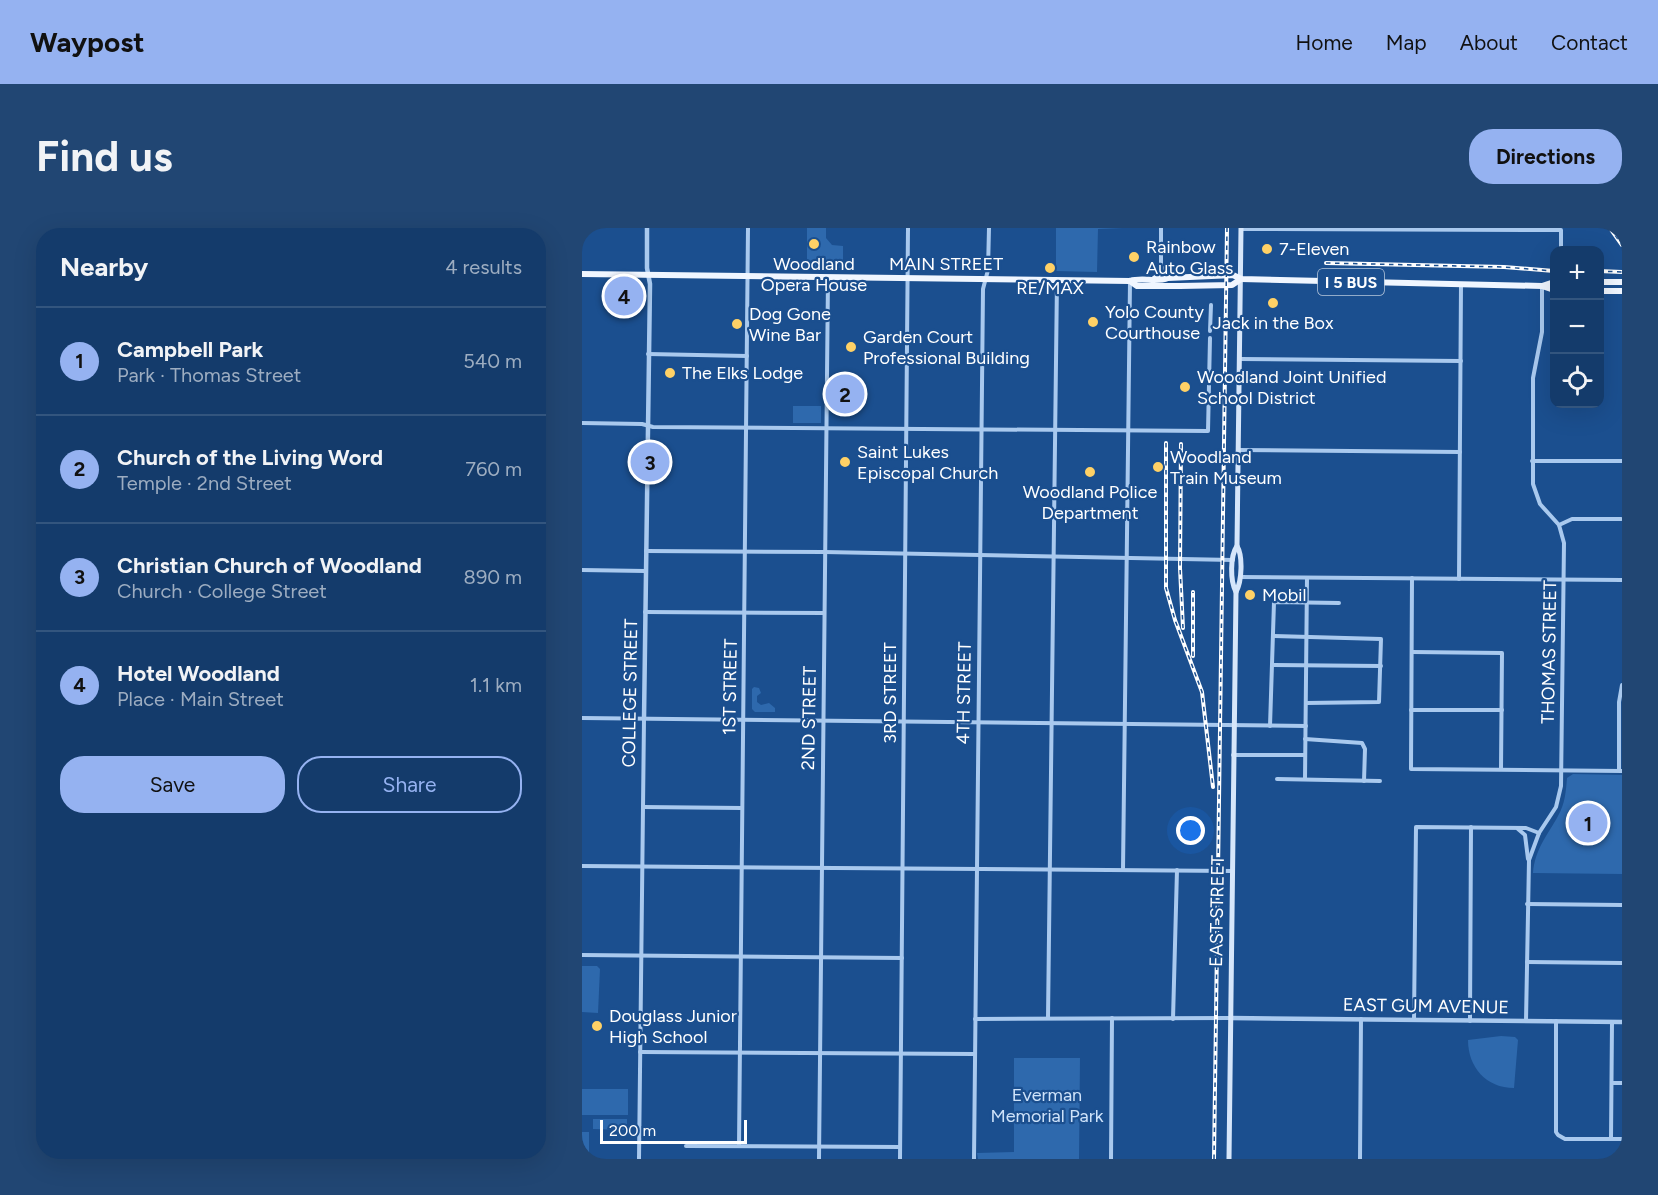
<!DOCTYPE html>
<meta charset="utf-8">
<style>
:root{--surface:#143b6b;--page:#214673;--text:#f1f3f6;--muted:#9dadc1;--line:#33557e;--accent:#95b2f1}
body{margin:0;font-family:Figtree,sans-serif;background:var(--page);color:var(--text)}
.controls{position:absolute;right:18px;top:18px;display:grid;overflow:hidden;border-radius:12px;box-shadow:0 6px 24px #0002}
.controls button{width:54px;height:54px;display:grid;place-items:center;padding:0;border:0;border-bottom:2px solid var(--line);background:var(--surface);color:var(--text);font:30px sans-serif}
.scale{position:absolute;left:18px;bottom:15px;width:147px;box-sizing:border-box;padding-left:6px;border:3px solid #fff;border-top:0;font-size:16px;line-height:21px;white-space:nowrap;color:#fff;-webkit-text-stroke:4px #1b4f8f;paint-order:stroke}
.you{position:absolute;left:609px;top:603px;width:21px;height:21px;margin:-15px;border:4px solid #fff;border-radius:50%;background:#1a73e8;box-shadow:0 0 0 9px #1a73e833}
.badge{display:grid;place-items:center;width:39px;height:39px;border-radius:50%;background:var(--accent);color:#111;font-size:20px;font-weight:700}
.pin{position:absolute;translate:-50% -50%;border:3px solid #fff;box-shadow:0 2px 6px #0006}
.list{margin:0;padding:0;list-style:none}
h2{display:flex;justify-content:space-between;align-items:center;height:78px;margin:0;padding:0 24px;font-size:26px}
h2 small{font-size:20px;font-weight:400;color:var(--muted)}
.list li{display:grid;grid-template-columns:39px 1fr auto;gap:18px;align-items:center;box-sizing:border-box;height:108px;padding:0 24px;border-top:2px solid var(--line)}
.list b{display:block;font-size:22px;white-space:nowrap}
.list p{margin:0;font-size:20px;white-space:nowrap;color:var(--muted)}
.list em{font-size:20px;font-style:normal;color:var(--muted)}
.actions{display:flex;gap:12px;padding:18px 24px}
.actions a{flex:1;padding:14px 0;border:2px solid var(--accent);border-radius:24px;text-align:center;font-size:21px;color:var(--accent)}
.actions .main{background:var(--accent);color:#111}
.icon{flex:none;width:33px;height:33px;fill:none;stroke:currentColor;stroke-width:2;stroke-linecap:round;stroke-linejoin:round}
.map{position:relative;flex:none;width:1040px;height:931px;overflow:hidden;border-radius:24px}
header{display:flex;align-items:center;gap:36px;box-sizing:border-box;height:84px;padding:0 30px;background:var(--accent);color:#111}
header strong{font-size:28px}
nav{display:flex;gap:33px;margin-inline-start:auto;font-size:21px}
.intro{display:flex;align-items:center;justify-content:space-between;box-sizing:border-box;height:144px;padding:0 36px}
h1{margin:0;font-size:42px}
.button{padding:15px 27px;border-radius:24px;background:var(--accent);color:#111;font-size:21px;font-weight:700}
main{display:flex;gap:36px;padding:0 36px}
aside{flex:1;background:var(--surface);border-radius:24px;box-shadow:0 6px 24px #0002}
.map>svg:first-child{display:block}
.green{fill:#2e69ad}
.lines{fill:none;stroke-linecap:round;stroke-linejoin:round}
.minor{stroke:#a9c9ee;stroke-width:4}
.tertiary{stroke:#a9c9ee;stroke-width:4.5}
.secondary{stroke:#d6e6fa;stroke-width:5}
.primary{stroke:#f0f6ff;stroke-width:6}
.rail-casing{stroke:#fff;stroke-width:4}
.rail{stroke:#1b4f8f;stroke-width:1.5;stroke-dasharray:4.5;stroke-linecap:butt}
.poi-dot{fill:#ffd166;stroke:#1b4f8f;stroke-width:2}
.labels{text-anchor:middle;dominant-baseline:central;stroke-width:4.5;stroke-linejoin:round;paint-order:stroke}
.shield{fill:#1b4f8f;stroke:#bbcadd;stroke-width:1.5}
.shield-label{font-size:16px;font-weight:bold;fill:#fff}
.poi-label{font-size:18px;fill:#fff;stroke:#1b4f8f;text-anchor:start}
.street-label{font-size:18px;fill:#fff;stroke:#1b4f8f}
.park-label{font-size:18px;fill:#cfe3fa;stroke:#1b4f8f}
</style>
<header>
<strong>Waypost</strong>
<nav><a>Home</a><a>Map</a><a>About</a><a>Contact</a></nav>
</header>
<div class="intro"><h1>Find us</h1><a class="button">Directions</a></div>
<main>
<aside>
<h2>Nearby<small>4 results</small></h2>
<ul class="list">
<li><span class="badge">1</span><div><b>Campbell Park</b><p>Park · Thomas Street</p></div><em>540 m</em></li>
<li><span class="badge">2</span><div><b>Church of the Living Word</b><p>Temple · 2nd Street</p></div><em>760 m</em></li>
<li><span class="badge">3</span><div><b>Christian Church of Woodland</b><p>Church · College Street</p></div><em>890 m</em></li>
<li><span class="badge">4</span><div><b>Hotel Woodland</b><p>Place · Main Street</p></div><em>1.1 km</em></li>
</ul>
<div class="actions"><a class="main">Save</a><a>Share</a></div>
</aside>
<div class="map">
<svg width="1040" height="931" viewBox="0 0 1040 931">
<rect width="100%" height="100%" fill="#1b4f8f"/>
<g class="green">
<polygon points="225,0 244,0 244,10 250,17 261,18 261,40 225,39"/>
<polygon points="474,0 541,0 516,1 515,44 474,43"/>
<rect x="211" y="178" width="28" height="17"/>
<polygon points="172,459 177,460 179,465 175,468 175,474 179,477 187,475 193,480 193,484 173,484 170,481 170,461"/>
<path d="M 991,546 L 1040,547 L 1040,646 L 951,645 C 953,621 965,608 976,588 C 983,576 984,563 985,550 Z"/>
<polygon points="0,738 15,738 18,741 16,785 0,784"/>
<path d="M 919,808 L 933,809 L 936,812 L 932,860 C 904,860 886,839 886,812 Z"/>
<polygon points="432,830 498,830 497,931 396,931 395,925 432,924"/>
<rect x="0" y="861" width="46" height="26"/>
<polygon points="11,891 45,891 45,902 11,901"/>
<rect x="0" y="904" width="7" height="27"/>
</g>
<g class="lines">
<g class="minor">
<polyline points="579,0 579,40"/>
<polyline points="659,1 979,2 979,22"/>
<polyline points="628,103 629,77"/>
<polyline points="66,126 165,128"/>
<polyline points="658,131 879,133"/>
<polyline points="0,195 60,196 71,199 626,203 628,110"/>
<polyline points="656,222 878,224"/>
<polyline points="950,233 1040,233"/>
<polyline points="977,297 990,291 1039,291"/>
<polyline points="64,323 242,324 651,332"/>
<polyline points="0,342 63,343"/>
<polyline points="658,349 1040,352"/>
<polyline points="830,350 829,541 1040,543"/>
<polyline points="877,351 879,57"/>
<polyline points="63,384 242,385"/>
<polyline points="692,408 799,411 797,474 724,475"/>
<polyline points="830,424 920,425 919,541"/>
<polyline points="692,437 799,438"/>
<polyline points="829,482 920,482"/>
<polyline points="0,490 724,498"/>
<polyline points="688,498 692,374 757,375"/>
<polyline points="723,511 780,515 783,521 782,553"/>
<polyline points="651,527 722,527"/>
<polyline points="1037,542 1037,474 1040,457"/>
<polyline points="695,551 798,553"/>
<polyline points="723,551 725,350"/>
<polyline points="61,579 160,580"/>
<polyline points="936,601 943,607 946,631"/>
<polyline points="0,638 650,643"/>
<polyline points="541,642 548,54"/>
<polyline points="945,676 1040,677"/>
<polyline points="0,727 320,730"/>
<polyline points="945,734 1040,735"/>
<polyline points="466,790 475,52"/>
<polyline points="393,791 648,790"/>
<polyline points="591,791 595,642"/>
<polyline points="832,792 834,599 944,600 957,605"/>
<polyline points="888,793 889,599"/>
<polyline points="944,793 947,632 957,605 974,579 979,558 982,315 977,297 958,276 951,256 951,150 960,104 960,58"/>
<polyline points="974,793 974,904 976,907 983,911 1040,911"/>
<polyline points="58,824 392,826"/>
<polyline points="1030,855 1040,855"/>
<polyline points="1029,911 1030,794"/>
<polyline points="104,918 318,919"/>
<polyline points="157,918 166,0"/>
<polyline points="57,931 62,491"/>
<polyline points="237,931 246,50"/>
<polyline points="318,931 326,0"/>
<polyline points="392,931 401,61 406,42 407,0"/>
<polyline points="529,931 530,790"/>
<polyline points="778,931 779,791"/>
</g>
<g class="tertiary">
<polyline points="62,491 68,56 65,40 65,0"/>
<polyline points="648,790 1040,794"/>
</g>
<g class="secondary">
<path d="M 654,364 C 648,353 648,328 655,318"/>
<path d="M 647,931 L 654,364 C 660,353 661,328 655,318 L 659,0"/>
</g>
<g class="primary">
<path d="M 0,46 L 548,53 C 561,49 574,55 586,50 L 651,47 L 659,51 L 960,58 L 972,54"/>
<polyline points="572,51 575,49 579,40"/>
<polyline points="548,53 555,58 598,58 650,57 659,51"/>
<polyline points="1017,54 1040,54"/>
<polyline points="960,58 972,62"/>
<polyline points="1017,63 1040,63"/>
</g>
<defs>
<g id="rail">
<polyline points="1028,0 1040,17"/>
<polyline points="744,35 922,39 972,43"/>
<polyline points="1017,43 1040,44"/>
<polyline points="584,215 584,360 593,392 620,464 631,559"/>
<polyline points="599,216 598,340 601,400"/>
<polyline points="611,428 611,364"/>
<polyline points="632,931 645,0"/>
</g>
</defs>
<use href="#rail" class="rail-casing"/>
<use href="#rail" class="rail"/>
</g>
<g class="poi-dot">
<circle cx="232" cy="16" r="6"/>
<circle cx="685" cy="21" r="6"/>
<circle cx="552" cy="29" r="6"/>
<circle cx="468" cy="40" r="6"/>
<circle cx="691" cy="75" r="6"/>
<circle cx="511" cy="94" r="6"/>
<circle cx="155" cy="96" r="6"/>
<circle cx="269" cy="119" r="6"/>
<circle cx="88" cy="145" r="6"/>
<circle cx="603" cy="159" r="6"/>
<circle cx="263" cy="234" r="6"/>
<circle cx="576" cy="239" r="6"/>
<circle cx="508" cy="244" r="6"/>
<circle cx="668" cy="367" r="6"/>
<circle cx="15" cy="798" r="6"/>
</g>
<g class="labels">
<rect class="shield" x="736" y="41" width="66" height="26" rx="4.5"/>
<g class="shield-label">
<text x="769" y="54">I 5 BUS</text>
</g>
<g class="poi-label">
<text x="564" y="19">Rainbow<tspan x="564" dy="21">Auto Glass</tspan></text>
<text x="697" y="21">7-Eleven</text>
<text x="232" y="36" text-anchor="middle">Woodland<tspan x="232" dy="21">Opera House</tspan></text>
<text x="468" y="60" text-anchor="middle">RE/MAX</text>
<text x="523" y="84">Yolo County<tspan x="523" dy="21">Courthouse</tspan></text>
<text x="167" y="86">Dog Gone<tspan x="167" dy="21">Wine Bar</tspan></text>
<text x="691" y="95" text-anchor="middle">Jack in the Box</text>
<text x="281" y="109">Garden Court<tspan x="281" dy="21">Professional Building</tspan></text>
<text x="100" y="145">The Elks Lodge</text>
<text x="615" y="149">Woodland Joint Unified<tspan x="615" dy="21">School District</tspan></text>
<text x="275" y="224">Saint Lukes<tspan x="275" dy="21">Episcopal Church</tspan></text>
<text x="588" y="229">Woodland<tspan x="588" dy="21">Train Museum</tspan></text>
<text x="508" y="264" text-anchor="middle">Woodland Police<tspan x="508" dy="21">Department</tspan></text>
<text x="680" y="367">Mobil</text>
<text x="27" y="788">Douglass Junior<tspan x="27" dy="21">High School</tspan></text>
</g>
<g class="street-label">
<text x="364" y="36">MAIN STREET</text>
<text transform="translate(967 424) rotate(-89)">THOMAS STREET</text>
<text transform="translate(148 459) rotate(-89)">1ST STREET</text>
<text transform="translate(48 465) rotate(-89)">COLLEGE STREET</text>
<text transform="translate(308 465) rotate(-90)">3RD STREET</text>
<text transform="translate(382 465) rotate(-89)">4TH STREET</text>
<text transform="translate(227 490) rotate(-89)">2ND STREET</text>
<text transform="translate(635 683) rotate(-89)">EAST STREET</text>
<text transform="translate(844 778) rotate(1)">EAST GUM AVENUE</text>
</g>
<g class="park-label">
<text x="465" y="867">Everman<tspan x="465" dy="21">Memorial Park</tspan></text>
</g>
</g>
</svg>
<div class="controls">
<button>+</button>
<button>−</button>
<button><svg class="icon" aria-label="locate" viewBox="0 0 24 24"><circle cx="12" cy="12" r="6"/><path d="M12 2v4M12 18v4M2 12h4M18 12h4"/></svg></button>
</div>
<div class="scale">200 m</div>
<div class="you"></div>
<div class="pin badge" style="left:1006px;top:595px">1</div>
<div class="pin badge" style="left:263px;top:166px">2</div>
<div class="pin badge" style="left:68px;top:234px">3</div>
<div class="pin badge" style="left:42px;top:68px">4</div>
</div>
</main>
